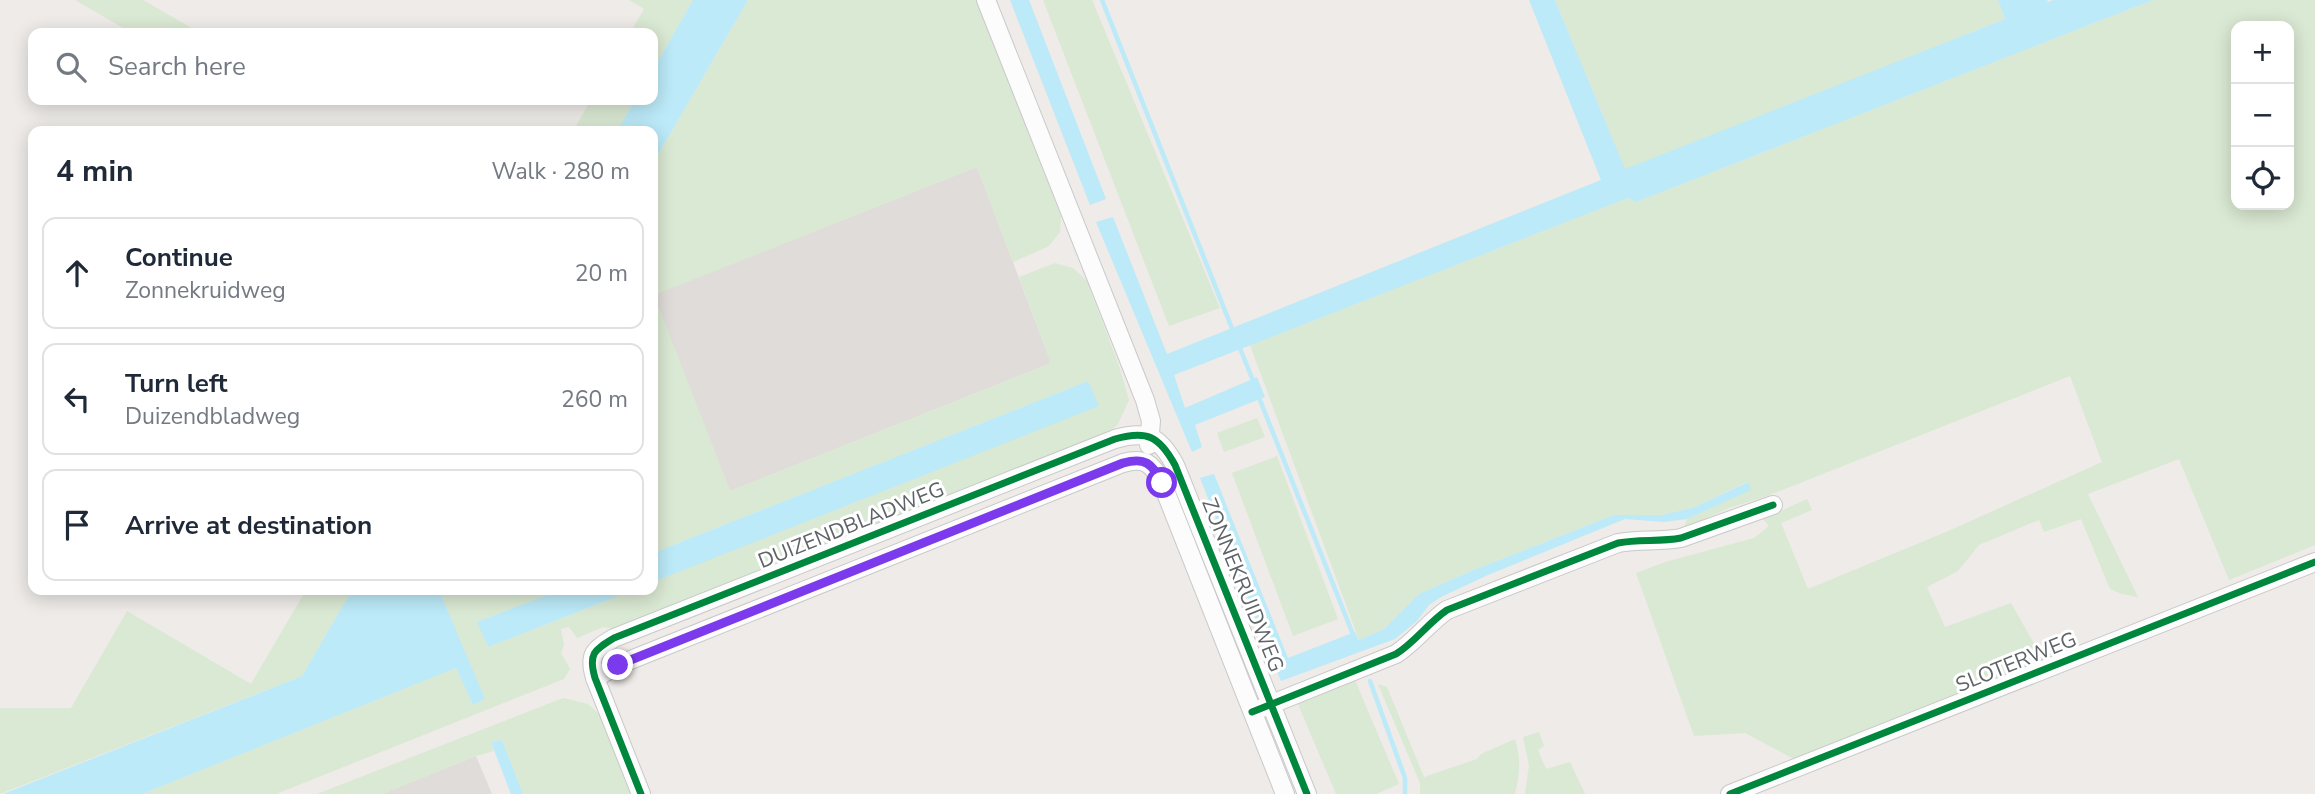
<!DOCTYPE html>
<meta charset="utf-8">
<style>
:root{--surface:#fff;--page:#f2f2f3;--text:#1f2937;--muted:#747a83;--line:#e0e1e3}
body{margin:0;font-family:"Nunito Sans",sans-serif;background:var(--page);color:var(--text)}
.controls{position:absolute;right:21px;top:21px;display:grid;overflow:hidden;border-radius:14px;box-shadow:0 4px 18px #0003}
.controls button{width:63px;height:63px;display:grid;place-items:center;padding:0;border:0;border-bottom:2px solid var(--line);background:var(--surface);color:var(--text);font:35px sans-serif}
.stop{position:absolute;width:21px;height:21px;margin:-16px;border:5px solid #7c3aed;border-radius:50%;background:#fff}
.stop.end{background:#7c3aed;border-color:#fff;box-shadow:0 2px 7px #0008}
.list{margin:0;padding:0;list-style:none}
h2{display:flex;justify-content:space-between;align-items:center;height:91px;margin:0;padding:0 28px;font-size:30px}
h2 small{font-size:23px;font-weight:400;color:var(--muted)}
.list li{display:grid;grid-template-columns:46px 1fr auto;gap:21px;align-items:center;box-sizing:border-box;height:112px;margin:0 14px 14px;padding:0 14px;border:2px solid var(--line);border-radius:14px}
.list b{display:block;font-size:26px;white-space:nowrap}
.list p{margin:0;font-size:23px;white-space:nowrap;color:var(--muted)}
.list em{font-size:23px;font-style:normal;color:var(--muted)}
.icon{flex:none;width:38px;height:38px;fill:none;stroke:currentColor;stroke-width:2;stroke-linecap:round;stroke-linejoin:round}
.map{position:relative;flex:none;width:2315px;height:794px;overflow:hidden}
.search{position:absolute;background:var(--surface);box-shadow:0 4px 18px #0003;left:28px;top:28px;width:630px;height:77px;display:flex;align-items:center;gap:18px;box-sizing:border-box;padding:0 24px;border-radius:14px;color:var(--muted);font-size:26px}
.panel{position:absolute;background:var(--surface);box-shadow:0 4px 18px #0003;left:28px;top:126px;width:630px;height:469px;border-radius:14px}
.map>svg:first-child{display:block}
.industrial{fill:#dfdcd9}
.green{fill:#dae9d3;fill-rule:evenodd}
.water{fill:#bceaf8}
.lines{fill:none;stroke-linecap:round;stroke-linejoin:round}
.stream{stroke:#bceaf8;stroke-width:4.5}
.minor-casing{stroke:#c9c9c9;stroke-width:20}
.minor{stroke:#fcfcfc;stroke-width:18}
.cycleway-casing{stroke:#fff;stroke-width:11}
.cycleway{stroke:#00873e;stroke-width:7}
.route{stroke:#7c3aed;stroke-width:9}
.labels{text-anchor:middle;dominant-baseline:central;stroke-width:6;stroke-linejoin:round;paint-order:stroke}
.street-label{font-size:21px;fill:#5d6367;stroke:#fff}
</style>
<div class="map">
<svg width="2315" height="794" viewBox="0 0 2315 794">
<rect width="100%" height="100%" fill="#eeebe8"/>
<g class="industrial">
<polygon points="977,167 1051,363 730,491 653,295"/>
<polygon points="476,756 492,794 382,794"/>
</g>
<g class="green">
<polygon points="75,0 143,0 200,33 132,33"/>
<polygon points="629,0 693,0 653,70 653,33 630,33 644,9"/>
<polygon points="748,0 977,0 1061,216 1060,232 1049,246 1013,262 977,167 654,295 730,491 1051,363 1019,277 1055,263 1073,268 1087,281 1119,366 1129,400 1118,424 1104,437 618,630 603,627 577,638 569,627 561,629 564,645 561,653 570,669 564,679 276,794 142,794 456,668 473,705 484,699 439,590 560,590 478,622 488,647 634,590 653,590 653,582 1088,381 653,553 653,163"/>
<polygon points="1043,0 1092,0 1220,308 1169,326"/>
<polygon points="1555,0 1998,0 2005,19 1625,170"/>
<path d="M 2153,0 L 2315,0 L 2315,545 L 2229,580 L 2179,459 L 2088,494 L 2138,597 L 2122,594 L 2110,589 L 2081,519 L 2044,532 L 2039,520 L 1979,545 L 1958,571 L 1927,587 L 1945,627 L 2011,603 L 2044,661 L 1794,759 L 1745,733 L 1694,736 L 1636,573 L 1665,562 L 1754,538 L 1769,526 L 1763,519 L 1807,499 L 1812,510 L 1781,523 L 1808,589 L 1946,532 L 2102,462 L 2070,376 L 1767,496 L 1729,508 L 1684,528 L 1687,519 L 1750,490 L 1747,482 L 1695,507 L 1662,515 L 1614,515 L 1471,571 L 1419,594 L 1384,629 L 1359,640 L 1250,345 L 1628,198 L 1636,202 ZM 2236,26 L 2289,26 L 2289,205 L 2236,205 Z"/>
<polygon points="591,100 635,100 617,131 573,131"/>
<polygon points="1257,418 1265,437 1224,452 1217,433"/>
<polygon points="1277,456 1338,619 1293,636 1232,473"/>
<polygon points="306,590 352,590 302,676 0,794 0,708 71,708 127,611 251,684"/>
<polygon points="1349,666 1399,784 1376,794 1336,794 1292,690"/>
<path d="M 1378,684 L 1387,687 L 1424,777 L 1477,759 L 1481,754 L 1515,739 C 1521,759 1520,774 1515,794 L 1420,794 L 1420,783 Z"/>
<polygon points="563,698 588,704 601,716 633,794 523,794 502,740 491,742 494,751 476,756 382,794 317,794"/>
<polygon points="1539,732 1544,746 1538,750 1546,769 1570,762 1585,794 1525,794 1529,765 1523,737"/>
</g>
<g class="water">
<polygon points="693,0 748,0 653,163 653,131 617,131 635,100 653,100 653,70"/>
<polygon points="1010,0 1029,0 1106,199 1090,205"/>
<polygon points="1529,0 1555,0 1625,169 2005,19 1998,0 2047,0 2048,2 2053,0 2153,0 1636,202 1628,198 1174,375 1185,408 1257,377 1265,397 1195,425 1202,447 1192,452 1096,222 1113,217 1167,354 1601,180"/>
<polygon points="1088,381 1099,406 653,582 653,553"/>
<polygon points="1214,474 1288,658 1355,632 1359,640 1384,629 1419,594 1471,571 1614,515 1662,515 1695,507 1748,482 1751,490 1687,519 1664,522 1625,519 1488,575 1441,597 1429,605 1417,621 1395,639 1281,681 1200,478"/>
<polygon points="352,590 439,590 485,699 473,705 456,668 142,794 3,794 302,676"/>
<polygon points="560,590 634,590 488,647 477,622"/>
<polygon points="502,740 523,794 511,794 491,742"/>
</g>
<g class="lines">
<g class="stream">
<polyline points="1102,0 1233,331"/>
<polyline points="1239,346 1254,383"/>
<polyline points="1258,395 1354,637"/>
<polyline points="1370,681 1405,778 1405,794"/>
</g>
<defs>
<g id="minor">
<polyline points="986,0 1145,400 1151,421 1149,445"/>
<path d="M 595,678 L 618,665 L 1123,463 C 1145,457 1152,463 1162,483 L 1285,794"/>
<path d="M 1262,708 L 1396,654 C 1415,642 1428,623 1447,610 L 1618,543 C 1639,539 1660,542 1681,538 L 1773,505"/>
<path d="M 641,794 L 595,678 C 588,654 594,650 614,638 L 1115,439 C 1147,430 1159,436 1175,465 L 1307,794"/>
<polyline points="1730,794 2315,562"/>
</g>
</defs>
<use href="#minor" class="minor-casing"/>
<use href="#minor" class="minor"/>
<defs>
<g id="cycleway">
<path d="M 1252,712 L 1396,654 C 1415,642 1428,623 1447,610 L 1618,543 C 1639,539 1660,542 1681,538 L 1773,505"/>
<path d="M 641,794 L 595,678 C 588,654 594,650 614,638 L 1115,439 C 1147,430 1159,436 1175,465 L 1307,794"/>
<polyline points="1730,794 2315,562"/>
</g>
</defs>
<use href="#cycleway" class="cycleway-casing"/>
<use href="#cycleway" class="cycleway"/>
</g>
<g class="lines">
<path class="route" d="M 618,665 L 1123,463 C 1145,457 1152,463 1162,483"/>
</g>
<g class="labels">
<g class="street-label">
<text transform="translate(851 525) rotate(-22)">DUIZENDBLADWEG</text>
<text transform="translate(1243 585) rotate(68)">ZONNEKRUIDWEG</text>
<text transform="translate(2016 662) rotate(-22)">SLOTERWEG</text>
</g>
</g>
</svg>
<div class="controls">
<button>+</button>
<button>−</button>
<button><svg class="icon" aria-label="locate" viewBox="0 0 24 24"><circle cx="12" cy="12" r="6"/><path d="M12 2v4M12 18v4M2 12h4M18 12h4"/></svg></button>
</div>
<div class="stop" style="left:1162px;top:483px"></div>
<div class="stop end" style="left:618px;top:665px"></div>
<div class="search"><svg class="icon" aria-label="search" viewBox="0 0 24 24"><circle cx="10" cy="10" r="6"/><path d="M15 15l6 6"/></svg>Search here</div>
<section class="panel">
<h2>4 min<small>Walk · 280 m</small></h2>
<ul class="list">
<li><svg class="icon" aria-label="ahead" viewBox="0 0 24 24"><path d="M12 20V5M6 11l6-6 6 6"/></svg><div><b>Continue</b><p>Zonnekruidweg</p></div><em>20 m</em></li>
<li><svg class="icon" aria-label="left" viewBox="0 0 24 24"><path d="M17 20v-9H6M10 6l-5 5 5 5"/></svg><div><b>Turn left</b><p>Duizendbladweg</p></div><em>260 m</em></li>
<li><svg class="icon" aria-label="arrive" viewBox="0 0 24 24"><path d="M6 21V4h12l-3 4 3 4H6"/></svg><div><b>Arrive at destination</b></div></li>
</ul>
</section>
</div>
